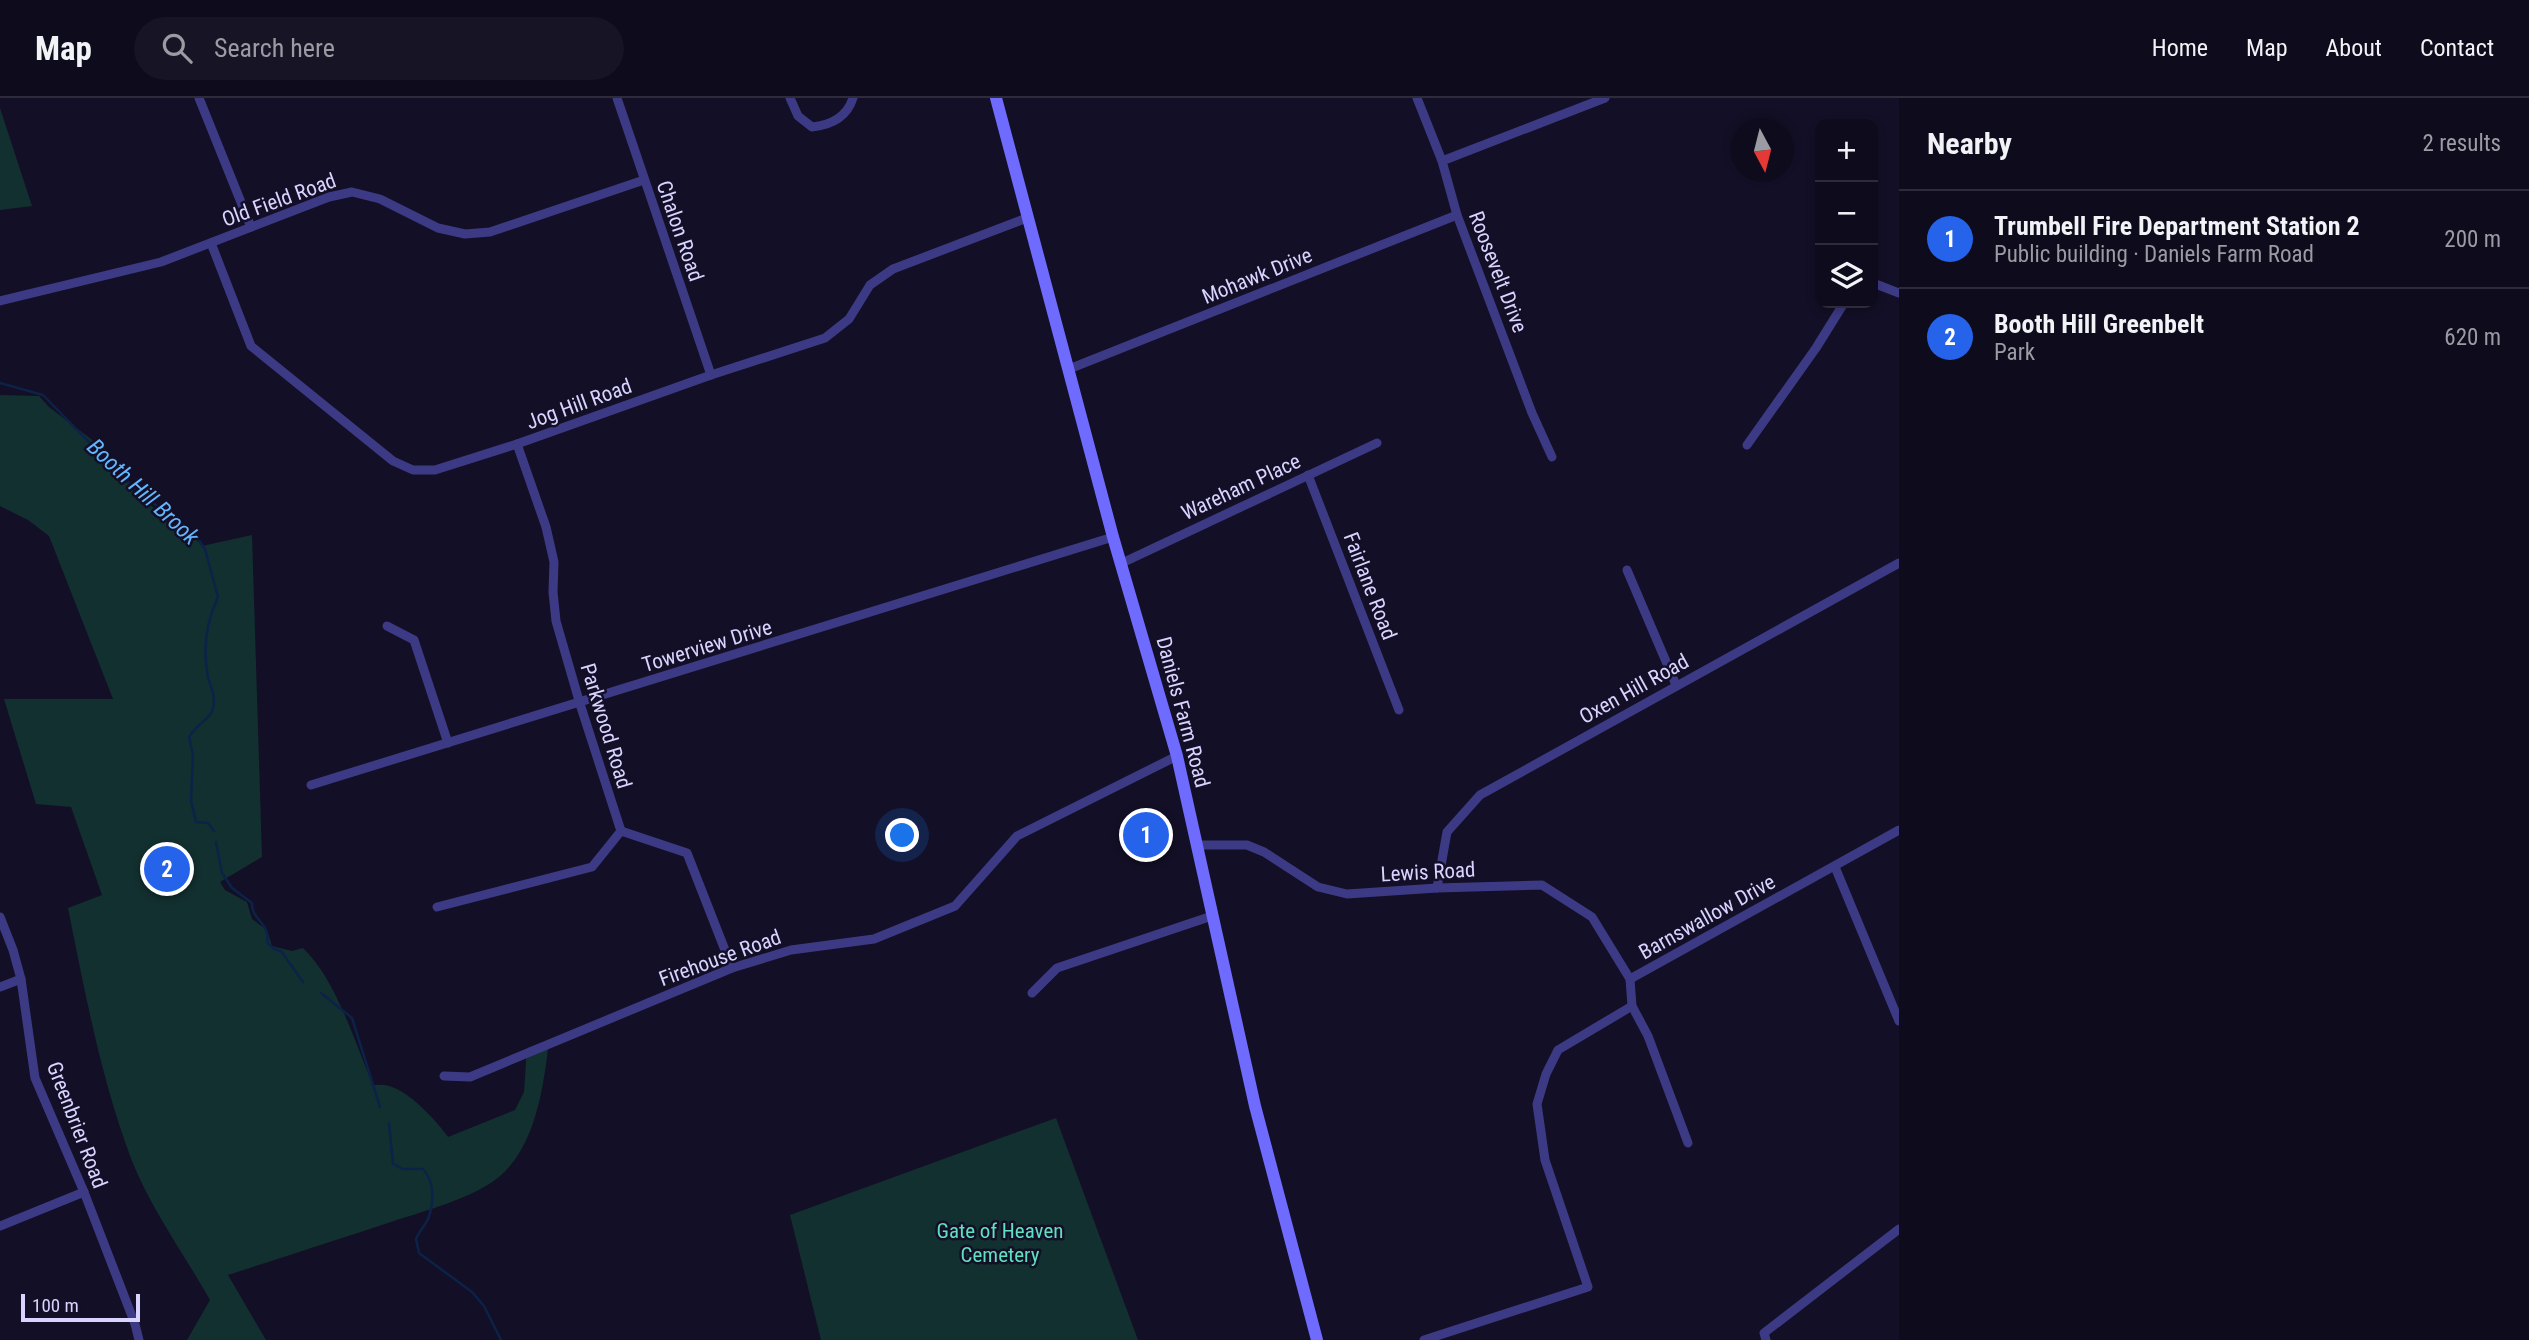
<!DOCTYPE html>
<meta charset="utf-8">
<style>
:root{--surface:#0e0b1c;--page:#171425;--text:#f1f3f6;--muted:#9b9ba3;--line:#2e2b3b;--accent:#2563eb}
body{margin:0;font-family:"Roboto Condensed",sans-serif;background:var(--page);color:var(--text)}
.controls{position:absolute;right:21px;top:21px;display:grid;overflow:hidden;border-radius:14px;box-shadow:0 4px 10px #0003}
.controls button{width:63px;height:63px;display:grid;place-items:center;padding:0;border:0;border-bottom:2px solid var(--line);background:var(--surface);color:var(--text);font:35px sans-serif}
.compass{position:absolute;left:1731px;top:21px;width:63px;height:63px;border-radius:50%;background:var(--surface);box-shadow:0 4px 10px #0003;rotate:173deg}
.scale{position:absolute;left:21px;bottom:18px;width:119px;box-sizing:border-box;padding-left:7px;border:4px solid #d9d4ff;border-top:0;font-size:19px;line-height:24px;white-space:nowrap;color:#d9d4ff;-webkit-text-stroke:5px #130f26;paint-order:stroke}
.you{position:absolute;left:903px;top:738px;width:24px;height:24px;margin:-18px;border:5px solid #fff;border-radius:50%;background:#1a73e8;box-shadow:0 0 0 10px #1a73e833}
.badge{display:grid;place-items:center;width:46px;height:46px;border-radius:50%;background:var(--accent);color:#fff;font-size:23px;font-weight:700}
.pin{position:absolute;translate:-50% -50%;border:4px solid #fff;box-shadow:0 2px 7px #0006}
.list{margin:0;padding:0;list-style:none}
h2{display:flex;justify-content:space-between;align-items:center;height:91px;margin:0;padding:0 28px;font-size:30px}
h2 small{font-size:23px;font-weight:400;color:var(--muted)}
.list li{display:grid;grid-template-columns:46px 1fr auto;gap:21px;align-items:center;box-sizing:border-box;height:98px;padding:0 28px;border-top:2px solid var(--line)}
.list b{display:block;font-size:26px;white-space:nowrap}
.list p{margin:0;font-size:23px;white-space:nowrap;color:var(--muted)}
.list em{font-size:23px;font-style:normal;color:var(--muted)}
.icon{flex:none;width:38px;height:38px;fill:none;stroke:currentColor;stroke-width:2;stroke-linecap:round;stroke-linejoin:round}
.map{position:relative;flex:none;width:1899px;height:1242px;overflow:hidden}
header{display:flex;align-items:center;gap:42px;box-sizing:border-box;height:98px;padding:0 35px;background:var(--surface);border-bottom:2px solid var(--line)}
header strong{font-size:33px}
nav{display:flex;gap:38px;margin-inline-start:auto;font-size:24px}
.search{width:490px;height:63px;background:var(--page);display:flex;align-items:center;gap:18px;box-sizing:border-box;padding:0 24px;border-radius:38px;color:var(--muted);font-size:26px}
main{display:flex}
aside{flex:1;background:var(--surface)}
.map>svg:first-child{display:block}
.green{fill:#12302f}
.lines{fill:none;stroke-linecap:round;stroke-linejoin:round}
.stream{stroke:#0c2248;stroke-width:2.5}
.street{stroke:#3d3a85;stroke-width:9}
.secondary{stroke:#6f6bff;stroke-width:12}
.labels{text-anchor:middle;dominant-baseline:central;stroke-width:5;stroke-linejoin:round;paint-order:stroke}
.street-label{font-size:21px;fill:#d9d4ff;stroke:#130f26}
.park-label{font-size:21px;fill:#5fe0c0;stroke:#130f26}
.water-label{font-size:23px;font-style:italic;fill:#62b6ff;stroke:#130f26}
</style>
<header>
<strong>Map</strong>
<div class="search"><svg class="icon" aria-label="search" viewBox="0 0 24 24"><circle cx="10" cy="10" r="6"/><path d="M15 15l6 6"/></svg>Search here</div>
<nav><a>Home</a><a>Map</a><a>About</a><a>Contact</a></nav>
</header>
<main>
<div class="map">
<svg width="1899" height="1242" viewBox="0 0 1899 1242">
<rect width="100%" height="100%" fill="#130f26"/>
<g class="green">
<polygon points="0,10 32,108 0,112"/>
<path d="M 0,297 L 39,298 L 49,309 L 91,341 L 139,399 L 195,440 L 202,448 L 252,437 L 262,759 L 220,784 L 225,792 L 247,804 L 252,821 L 267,832 L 272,848 L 292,853 L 303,850 C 336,881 355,945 373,987 C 378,987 384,986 389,988 C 409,993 437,1023 448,1039 L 515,1012 L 524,994 L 527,950 L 549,942 C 544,987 536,1048 499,1079 C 474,1100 421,1114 391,1124 C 337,1142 283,1159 228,1177 L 266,1242 L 187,1242 L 210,1202 C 185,1158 150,1109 132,1063 C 101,981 85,895 68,810 L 102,797 L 71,709 L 36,706 L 4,601 L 113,601 L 49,438 L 28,422 L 0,408 Z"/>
<polygon points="1056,1020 1138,1242 821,1242 790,1117"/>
</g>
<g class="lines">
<g class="stream">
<path d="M 0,285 L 43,297 L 137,393 L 195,436 L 205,451 L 218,499 C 206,525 202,550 208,579 C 211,589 216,599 213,611 C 211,620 196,627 189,639 L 193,657 L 191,703 L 196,724 L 208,725 L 214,733"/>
<path d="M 216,744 L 222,775 L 232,790 L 252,805 C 251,822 271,825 267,844 L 274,851 L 281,853 L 303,884"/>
<polyline points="321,895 352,920 380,1009"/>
<path d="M 389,1025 L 393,1066 L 403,1071 L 423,1071 C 435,1084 434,1105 428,1121 C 425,1128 419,1133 416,1141 L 419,1155 L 472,1194 L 484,1208 L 501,1242"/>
</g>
<g class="street">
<polyline points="199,0 251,129"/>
<polyline points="617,0 711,277"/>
<path d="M 790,0 L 798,18 L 812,29 C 832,27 847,19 853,0"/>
<polyline points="1417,0 1442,63 1457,117 1532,315 1552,359"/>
<polyline points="1442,63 1605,0"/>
<polyline points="211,145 251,248 393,363 413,372 435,372 517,346 711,277 825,240 849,221 870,187 893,171 1027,120"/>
<polyline points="1873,185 1899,195"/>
<polyline points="0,203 161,164 329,99 352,94 380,101 438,130 465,136 490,134 644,82"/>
<polyline points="1069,271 1457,117"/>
<polyline points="517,346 546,429 554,464 553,494 556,523 580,606 621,733"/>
<polyline points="1747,347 1816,250 1844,205"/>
<polyline points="1308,377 1399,612"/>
<polyline points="1122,465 1377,345"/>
<polyline points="1627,472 1676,587"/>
<polyline points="387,528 414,542 448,645"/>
<polyline points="311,687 1113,439"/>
<polyline points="621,733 687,755 732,870"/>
<polyline points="1197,747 1247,747 1264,754 1318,789 1347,796 1437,790 1542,787 1592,819 1630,881"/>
<polyline points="1835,769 1899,923"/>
<polyline points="1437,790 1447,734 1480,697 1899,465"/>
<polyline points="437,809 592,769 621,733"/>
<polyline points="0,819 13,852 21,881 35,980 84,1094 135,1226 139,1242"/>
<polyline points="0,889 21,881"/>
<polyline points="1032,895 1057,870 1212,818"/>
<polyline points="1632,908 1648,938 1688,1045"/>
<polyline points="444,978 470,979 732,870 791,852 874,841 955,808 1017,738 1177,658"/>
<polyline points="0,1128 84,1094"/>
<polyline points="1424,1242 1588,1189 1545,1062 1537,1006 1546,976 1558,952 1632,908 1630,881 1899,732"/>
<polyline points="1766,1242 1764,1235 1899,1131"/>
</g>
<polyline class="secondary" points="996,0 1113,439 1177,658 1255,1008 1317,1242"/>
</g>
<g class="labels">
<g class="street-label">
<text transform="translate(279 102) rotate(-20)">Old Field Road</text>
<text transform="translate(680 133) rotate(71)">Chalon Road</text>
<text transform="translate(1498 174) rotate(69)">Roosevelt Drive</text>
<text transform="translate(1257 178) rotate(-22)">Mohawk Drive</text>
<text transform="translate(579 306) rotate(-20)">Jog Hill Road</text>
<text transform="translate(1241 389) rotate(-25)">Wareham Place</text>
<text transform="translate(1370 488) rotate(69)">Fairlane Road</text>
<text transform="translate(707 548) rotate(-17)">Towerview Drive</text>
<text transform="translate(1634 591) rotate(-29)">Oxen Hill Road</text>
<text transform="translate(1183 614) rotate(75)">Daniels Farm Road</text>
<text transform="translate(606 628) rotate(73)">Parkwood Road</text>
<text transform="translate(1428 774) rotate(-3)">Lewis Road</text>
<text transform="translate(1707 819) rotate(-29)">Barnswallow Drive</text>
<text transform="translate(720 860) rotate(-20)">Firehouse Road</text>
<text transform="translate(77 1027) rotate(69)">Greenbrier Road</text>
</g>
<g class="park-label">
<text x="1000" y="1133">Gate of Heaven<tspan x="1000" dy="24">Cemetery</tspan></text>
</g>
<g class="water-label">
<text transform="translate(143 394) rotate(43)">Booth Hill Brook</text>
</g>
</g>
</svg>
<div class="controls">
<button>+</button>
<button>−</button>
<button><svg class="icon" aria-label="layers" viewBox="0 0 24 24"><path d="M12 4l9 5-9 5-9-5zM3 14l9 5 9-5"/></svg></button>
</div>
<svg class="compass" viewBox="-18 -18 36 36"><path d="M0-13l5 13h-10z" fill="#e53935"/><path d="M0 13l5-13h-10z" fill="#9b9ba3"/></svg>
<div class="scale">100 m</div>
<div class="you"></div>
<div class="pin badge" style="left:1146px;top:737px">1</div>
<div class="pin badge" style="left:167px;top:771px">2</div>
</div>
<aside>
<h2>Nearby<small>2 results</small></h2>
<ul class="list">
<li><span class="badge">1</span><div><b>Trumbell Fire Department Station 2</b><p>Public building · Daniels Farm Road</p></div><em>200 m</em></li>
<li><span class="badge">2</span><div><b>Booth Hill Greenbelt</b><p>Park</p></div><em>620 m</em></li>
</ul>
</aside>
</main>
